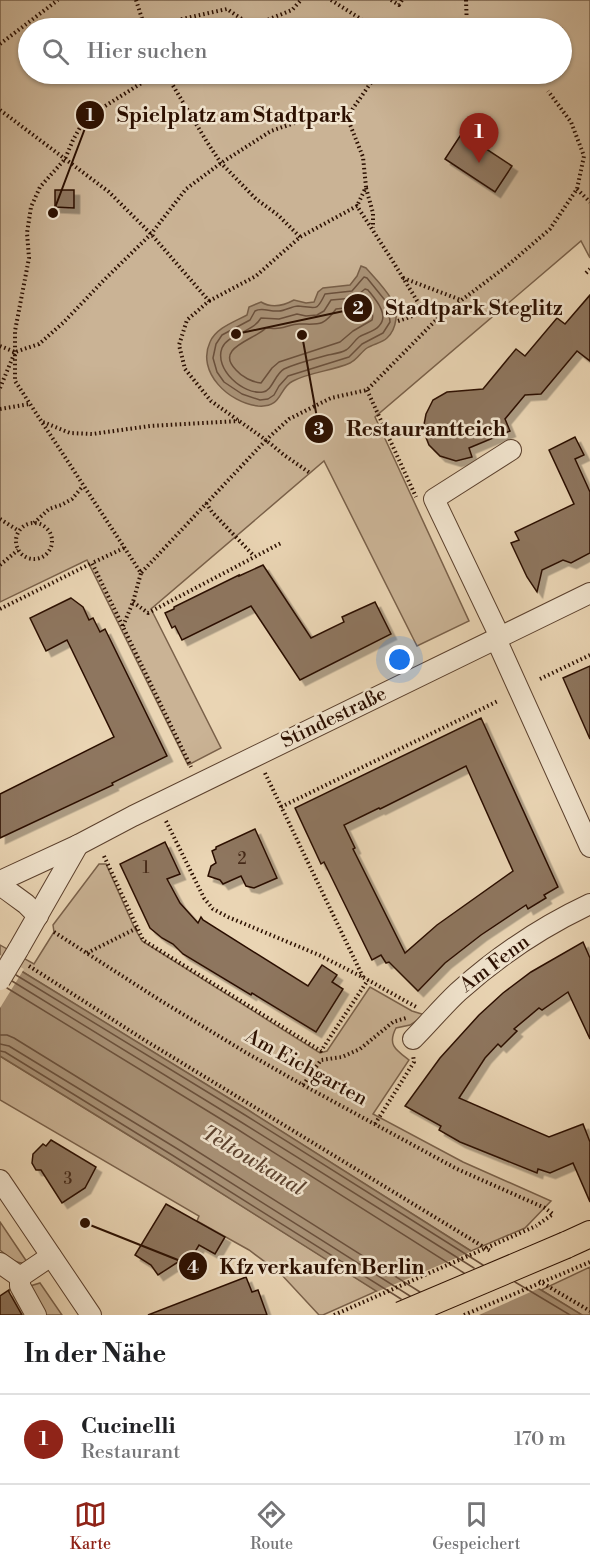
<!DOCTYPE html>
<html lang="de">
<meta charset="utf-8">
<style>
:root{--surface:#fff;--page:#f2f2f2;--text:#202124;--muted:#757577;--line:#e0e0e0;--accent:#8f2418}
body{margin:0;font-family:"Libre Bodoni",serif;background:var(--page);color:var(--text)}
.you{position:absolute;left:400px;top:660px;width:21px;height:21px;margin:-15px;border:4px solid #fff;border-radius:50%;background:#1a73e8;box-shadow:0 0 0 9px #1a73e833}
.badge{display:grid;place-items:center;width:39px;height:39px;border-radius:50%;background:var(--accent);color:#fff;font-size:20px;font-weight:700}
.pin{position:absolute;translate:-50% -50px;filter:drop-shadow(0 2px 3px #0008)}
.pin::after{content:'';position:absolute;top:32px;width:21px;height:18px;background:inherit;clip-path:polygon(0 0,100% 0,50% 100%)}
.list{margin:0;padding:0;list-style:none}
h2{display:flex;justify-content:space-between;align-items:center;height:78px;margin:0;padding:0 24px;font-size:26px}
h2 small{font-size:20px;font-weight:400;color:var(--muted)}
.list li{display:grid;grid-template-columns:39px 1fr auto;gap:18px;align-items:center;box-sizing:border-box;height:90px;padding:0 24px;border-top:2px solid var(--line)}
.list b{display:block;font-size:22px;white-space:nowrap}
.list p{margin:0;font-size:20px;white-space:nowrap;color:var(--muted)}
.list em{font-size:20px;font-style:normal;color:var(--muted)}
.icon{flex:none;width:33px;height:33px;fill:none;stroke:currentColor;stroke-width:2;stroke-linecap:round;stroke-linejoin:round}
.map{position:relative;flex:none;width:590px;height:1315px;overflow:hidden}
.search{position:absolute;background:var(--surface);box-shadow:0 2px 4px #0004;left:18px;right:18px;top:18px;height:66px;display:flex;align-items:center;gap:15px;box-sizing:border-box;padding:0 21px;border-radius:33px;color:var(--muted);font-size:22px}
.sheet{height:168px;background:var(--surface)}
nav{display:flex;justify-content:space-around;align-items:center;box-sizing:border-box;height:84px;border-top:2px solid var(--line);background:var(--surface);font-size:16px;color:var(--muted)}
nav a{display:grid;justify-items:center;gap:3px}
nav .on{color:var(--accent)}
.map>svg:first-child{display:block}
.green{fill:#cab395;stroke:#7a614a;stroke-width:1.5;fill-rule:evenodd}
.water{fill:#a99277;stroke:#775e47;stroke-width:1.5}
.pier{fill:#ead5b4}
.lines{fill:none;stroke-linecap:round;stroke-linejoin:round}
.shore{stroke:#6a503c;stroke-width:1.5}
.building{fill:#8e765e;stroke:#2b0f00;stroke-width:1.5;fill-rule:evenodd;filter:url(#shadow)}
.minor-casing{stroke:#5b402d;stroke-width:22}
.major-casing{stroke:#2b0f00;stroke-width:28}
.path{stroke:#2b0f00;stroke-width:4;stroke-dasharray:1.5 3;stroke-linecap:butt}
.minor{stroke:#f1e4ce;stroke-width:20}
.major{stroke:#ead5b4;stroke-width:26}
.minor-bridge-casing{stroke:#5b402d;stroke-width:22;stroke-linecap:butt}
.major-bridge-casing{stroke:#2b0f00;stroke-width:28;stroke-linecap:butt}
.path-bridge{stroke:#2b0f00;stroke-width:4;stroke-dasharray:1.5 3;stroke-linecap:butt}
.minor-bridge{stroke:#f1e4ce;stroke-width:20}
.major-bridge{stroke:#ead5b4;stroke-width:26}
.labels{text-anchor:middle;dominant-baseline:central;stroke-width:5;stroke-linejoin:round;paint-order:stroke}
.number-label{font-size:16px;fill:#442918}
.street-label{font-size:20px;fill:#2b0f00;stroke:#f1e4ce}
.water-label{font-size:21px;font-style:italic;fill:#5d4330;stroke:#f1e4ce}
.leader{fill:none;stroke:#2b0f00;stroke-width:2}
.callout-dot{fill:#2b0f00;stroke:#f1e4ce;stroke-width:2}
.mark-label{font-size:18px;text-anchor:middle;font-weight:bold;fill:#fff}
.callout-label{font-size:21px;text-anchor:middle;font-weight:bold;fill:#2b0f00;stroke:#f1e4ce;stroke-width:5;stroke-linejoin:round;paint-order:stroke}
</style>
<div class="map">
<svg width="590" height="1315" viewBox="0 0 590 1315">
<defs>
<filter id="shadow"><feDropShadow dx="5.5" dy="5.5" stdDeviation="0" flood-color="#0004"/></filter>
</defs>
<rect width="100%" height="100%" fill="#ead5b4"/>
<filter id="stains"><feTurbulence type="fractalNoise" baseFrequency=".00333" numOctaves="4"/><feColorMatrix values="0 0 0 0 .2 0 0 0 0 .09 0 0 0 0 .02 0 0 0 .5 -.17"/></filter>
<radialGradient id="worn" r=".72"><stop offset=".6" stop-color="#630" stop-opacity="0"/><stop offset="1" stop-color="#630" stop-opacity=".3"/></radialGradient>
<g class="green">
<path d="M 0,0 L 590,0 L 590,258 L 581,241 L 375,417 L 469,621 L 417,646 L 324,461 L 151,609 L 221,748 L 188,765 L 87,560 L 0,602 ZM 28,28 L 562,28 L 562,74 L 28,74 Z"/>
<path d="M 99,864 L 106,864 L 134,927 L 142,941 L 320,1053 L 327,1051 L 370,987 L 412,1011 L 425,1015 L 410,1025 L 396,1028 C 387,1045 396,1050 409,1060 L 373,1114 L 463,1162 L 551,1201 L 525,1228 L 471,1251 L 248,1110 L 0,958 L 0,945 L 34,964 L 54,932 L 53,925 Z"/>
<polygon points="0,1056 169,1160 377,1291 323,1315 319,1315 280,1273 249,1250 197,1221 199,1216 0,1100"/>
<path d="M 0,1222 L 27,1262 C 17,1266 8,1256 0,1250 Z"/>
<polygon points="590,1267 590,1315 582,1315 541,1290"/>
<polygon points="40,1283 62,1315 46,1315 27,1287"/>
</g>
<g class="water">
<path d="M 361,266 L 366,268 C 375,278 385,288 392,300 C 399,310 397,329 387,338 C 382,343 373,344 367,348 C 361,352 357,360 350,363 C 332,371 310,372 293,381 C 278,388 283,408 258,406 C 229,403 196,372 210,342 C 216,328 234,322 247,315 L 249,307 L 261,302 C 271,308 283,306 294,300 L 306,303 L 314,302 L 318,292 L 323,288 L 350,285 L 357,276 Z"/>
<polygon points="0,958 248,1110 471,1251 541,1290 582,1315 414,1315 169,1160 0,1056"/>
</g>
<g class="pier">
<polygon points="0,955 24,969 0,1008"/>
<polygon points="475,1250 542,1287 479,1315 409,1315 374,1293"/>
</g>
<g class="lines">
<g class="shore">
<path d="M 364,277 L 367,278 L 388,304 L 390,322 L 383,333 L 362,344 L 349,357 L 288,376 L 279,386 L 274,395 L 268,399 L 260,400 L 242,394 L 224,382 L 217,372 L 213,358 L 216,344 L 222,335 L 250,320 L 255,311 C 262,307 270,312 279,311 C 285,311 292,306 298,306 C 316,307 316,313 325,294 L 352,291 Z"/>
<path d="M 365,289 L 368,290 C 375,299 390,315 379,326 C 374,332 365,333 359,337 C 354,341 351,347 346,350 C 341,353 333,354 328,355 C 314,359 297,363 284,369 C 275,374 272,391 263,392 C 243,395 214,369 222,348 C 228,334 252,333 261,318 L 279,319 L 297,314 L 306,316 L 317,315 L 324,311 L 331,300 L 354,298 Z"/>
<path d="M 364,303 C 371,305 374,314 372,320 L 353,331 L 340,342 L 279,362 L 272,368 L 261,383 C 252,382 242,377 236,370 C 214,348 254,340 266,328 C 271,328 275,329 280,328 C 286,327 293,324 299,324 C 319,324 323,327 336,309 L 354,307 Z"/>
<polyline points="16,975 245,1115 483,1265"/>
<polyline points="12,981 241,1122 474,1268"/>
<polyline points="7,988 237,1129 464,1273"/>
<polyline points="0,1035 7,1035 14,1038 181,1141 420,1292"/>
<polyline points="0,1044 9,1046 176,1148 410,1296"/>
<polyline points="0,1051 5,1052 172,1155 401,1299"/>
<polyline points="515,1282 570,1315"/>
</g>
</g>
<g class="building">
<polygon points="462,133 512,166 495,192 445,159"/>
<polygon points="55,190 74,190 74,208 55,207"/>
<polygon points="590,295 590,361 577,351 541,394 525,395 505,419 510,431 469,448 472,457 456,461 440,456 429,445 423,430 426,414 433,400 447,392 483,389 516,349 525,356 557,318 565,324"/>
<polygon points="575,437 584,455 575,459 590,492 590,553 571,563 563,560 542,570 537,592 527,577 511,543 519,540 515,532 574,504 549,450"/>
<polygon points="263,565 311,638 344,622 342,617 375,602 391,634 300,680 251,606 182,640 175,626 172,628 165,613 174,609 174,607 239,575 239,576"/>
<polygon points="71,598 83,607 89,620 93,618 100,632 105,629 167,756 112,783 113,785 0,838 0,794 114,737 67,640 46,651 30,618"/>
<polygon points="590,666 590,739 563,678"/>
<path d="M 481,718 L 558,887 L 544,895 L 546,898 L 528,909 L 526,905 L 481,935 L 445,963 L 418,991 L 389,962 L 386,963 L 381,955 L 372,960 L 324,862 L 321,864 L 295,808 ZM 466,766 L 513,871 L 437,925 L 405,953 L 353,849 L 355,848 L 344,825 L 379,808 L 380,809 Z"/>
<polygon points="255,829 277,878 254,888 246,886 241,876 223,884 220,880 208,876 211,866 216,863 212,851 216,849 216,847"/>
<polygon points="165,842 180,874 167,879 180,903 198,923 201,917 203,920 308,986 322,965 337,975 332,982 343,989 316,1032 252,993 251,995 183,954 173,944 162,938 150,928 120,864"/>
<polygon points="583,942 590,958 590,1039 568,992 542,1010 539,1008 514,1029 517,1031 501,1047 498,1044 485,1058 459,1098 549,1137 583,1124 590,1142 590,1202 573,1163 550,1173 538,1169 537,1173 460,1142 439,1130 441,1126 405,1106 440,1058 479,1015 503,993 531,972"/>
<polygon points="51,1140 96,1167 85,1188 62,1203 41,1170 36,1170 32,1163 33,1154 43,1144 46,1146"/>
<polygon points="166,1204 225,1237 215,1254 199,1245 186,1267 178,1262 158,1275 151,1265 135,1255"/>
<polygon points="246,1277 252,1292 258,1290 267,1315 148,1315"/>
<polygon points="9,1290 9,1292 22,1315 0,1315 0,1296"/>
</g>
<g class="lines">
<defs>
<g id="minor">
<polyline points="500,637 434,499 511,450"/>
<polyline points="496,639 590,847"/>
<polyline points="0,881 78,845 133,816 590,593"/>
<polyline points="0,885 26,904 38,916"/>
<polyline points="18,950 78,845"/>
<path d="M 413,1039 C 428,1024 442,1007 458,992 C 498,956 541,927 590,904"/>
<polyline points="0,1180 91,1315"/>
<polyline points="0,1263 20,1277 51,1256"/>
<polyline points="20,1277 20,1286 36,1315"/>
</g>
<polyline id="major" points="566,1245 590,1234"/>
</defs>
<use href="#minor" class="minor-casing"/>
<use href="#major" class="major-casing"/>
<g class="path">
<polyline points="136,0 145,28"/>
<polyline points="331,0 375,28"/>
<polyline points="391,0 399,5 402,0"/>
<polyline points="466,0 467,28"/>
<polyline points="178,28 182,19 227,9 252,26 292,10 301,0"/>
<polyline points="0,44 58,0"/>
<polyline points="156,74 94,113 82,124 73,140 65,159 40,187 31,207 27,233 29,258 15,331 15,381 141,573 266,440 284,455 310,473"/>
<polyline points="166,74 207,142 221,163 256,199 278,215 300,237"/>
<polyline points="0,110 109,192 151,234 209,301 187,320 179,345 185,369 211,401 266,440 289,419 331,398 367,390 439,317"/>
<polyline points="347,117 363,157 366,187 357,206"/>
<polyline points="347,117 377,74"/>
<polyline points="366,188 373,213 373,228"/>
<polyline points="577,189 590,202"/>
<polyline points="586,273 590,269"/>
<polyline points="403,278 461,300"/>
<polyline points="209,301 256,276 300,237 357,206 392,260 424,312 439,317 507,266 550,229 577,189 584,156 571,122 548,91"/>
<polyline points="398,321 424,312"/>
<polyline points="0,346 15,352"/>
<polyline points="0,388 15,352 39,344 63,323 104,280 151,234 186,189 221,163 271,131 306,119 347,117"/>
<polyline points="367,390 416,497"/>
<polyline points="0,409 30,404"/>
<polyline points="43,422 70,433 92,434 150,426 239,421"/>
<polyline points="206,503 212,512 254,556"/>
<polyline points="0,519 19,531"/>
<polyline points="34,523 49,509 61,505 72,499 83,486"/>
<circle cx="34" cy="541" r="18"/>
<polyline points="124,548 92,563 191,767"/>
<polyline points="0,565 18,550"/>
<polyline points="133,602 148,613 281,543"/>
<polyline points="0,609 92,563"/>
<polyline points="123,626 133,602 141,573"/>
<polyline points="540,679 590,655"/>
<polyline points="265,773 363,977"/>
<polyline points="281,807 498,701"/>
<polyline points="166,821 204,898 213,909 228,917 319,955 368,980 418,1008"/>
<polyline points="104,856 143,940 321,1051 368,980"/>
<polyline points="54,932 158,999 245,1052 303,1085 457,1169 545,1208 553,1214 536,1226"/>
<polyline points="87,953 137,928"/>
<polyline points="29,966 146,1041 492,1252"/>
<polyline points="303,1085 321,1060 342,1057 360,1049 393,1022 406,1018"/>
<polyline points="375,1124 414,1062 413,1055"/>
<polyline points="539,1281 590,1311"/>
</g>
<use href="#minor" class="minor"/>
<use href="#major" class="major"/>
<defs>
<polyline id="minor-bridge" points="0,980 18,950"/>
<polyline id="major-bridge" points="401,1315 566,1245"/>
</defs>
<use href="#minor-bridge" class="minor-bridge-casing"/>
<use href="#major-bridge" class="major-bridge-casing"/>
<g class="path-bridge">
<polyline points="334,1315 536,1226"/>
<polyline points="464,1315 590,1262"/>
</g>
<use href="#minor-bridge" class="minor-bridge"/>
<use href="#major-bridge" class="major-bridge"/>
</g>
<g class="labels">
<g class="number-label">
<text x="242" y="859">2</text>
<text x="146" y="868">1</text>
<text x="68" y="1179">3</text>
</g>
<g class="street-label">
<text transform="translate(334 718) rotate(-26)">Stindestraße</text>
<text transform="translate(495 964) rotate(-37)">Am Fenn</text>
<text transform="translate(306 1068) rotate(29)">Am Eichgarten</text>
</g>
<g class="water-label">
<text transform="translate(253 1161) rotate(31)">Teltowkanal</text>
</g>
</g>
<path class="leader" d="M53 213L90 115M236 334L358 308M302 335L319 429M85 1223L193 1266"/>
<g class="callout-dot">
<circle cx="53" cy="213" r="6"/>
<circle cx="236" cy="334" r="6"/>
<circle cx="302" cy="335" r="6"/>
<circle cx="85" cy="1223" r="6"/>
<circle cx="90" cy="115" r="15"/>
<circle cx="358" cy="308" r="15"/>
<circle cx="319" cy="429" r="15"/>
<circle cx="193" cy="1266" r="15"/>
</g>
<g class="mark-label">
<text x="90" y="121">1</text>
<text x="358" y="314">2</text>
<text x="319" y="435">3</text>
<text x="193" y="1273">4</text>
</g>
<g class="callout-label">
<text x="235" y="122">Spielplatz am Stadtpark</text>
<text x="474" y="315">Stadtpark Steglitz</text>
<text x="426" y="436">Restaurantteich</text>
<text x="322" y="1274">Kfz verkaufen Berlin</text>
</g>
<rect width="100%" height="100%" filter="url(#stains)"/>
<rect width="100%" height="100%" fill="url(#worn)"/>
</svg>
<div class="you"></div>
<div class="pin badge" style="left:479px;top:163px">1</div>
<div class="search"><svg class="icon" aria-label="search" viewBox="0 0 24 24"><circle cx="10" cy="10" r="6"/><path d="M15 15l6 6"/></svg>Hier suchen</div>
</div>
<section class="sheet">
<h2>In der Nähe<small></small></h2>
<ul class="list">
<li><span class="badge">1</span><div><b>Cucinelli</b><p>Restaurant</p></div><em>170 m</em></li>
</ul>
</section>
<nav>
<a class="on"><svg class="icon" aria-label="map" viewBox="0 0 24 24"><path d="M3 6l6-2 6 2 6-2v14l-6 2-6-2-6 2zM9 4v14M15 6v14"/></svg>Karte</a>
<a><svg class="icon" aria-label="directions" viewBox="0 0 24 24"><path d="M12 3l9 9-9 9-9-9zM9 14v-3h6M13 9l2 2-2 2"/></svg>Route</a>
<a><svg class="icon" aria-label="saved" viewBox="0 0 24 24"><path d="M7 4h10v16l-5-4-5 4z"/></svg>Gespeichert</a>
</nav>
